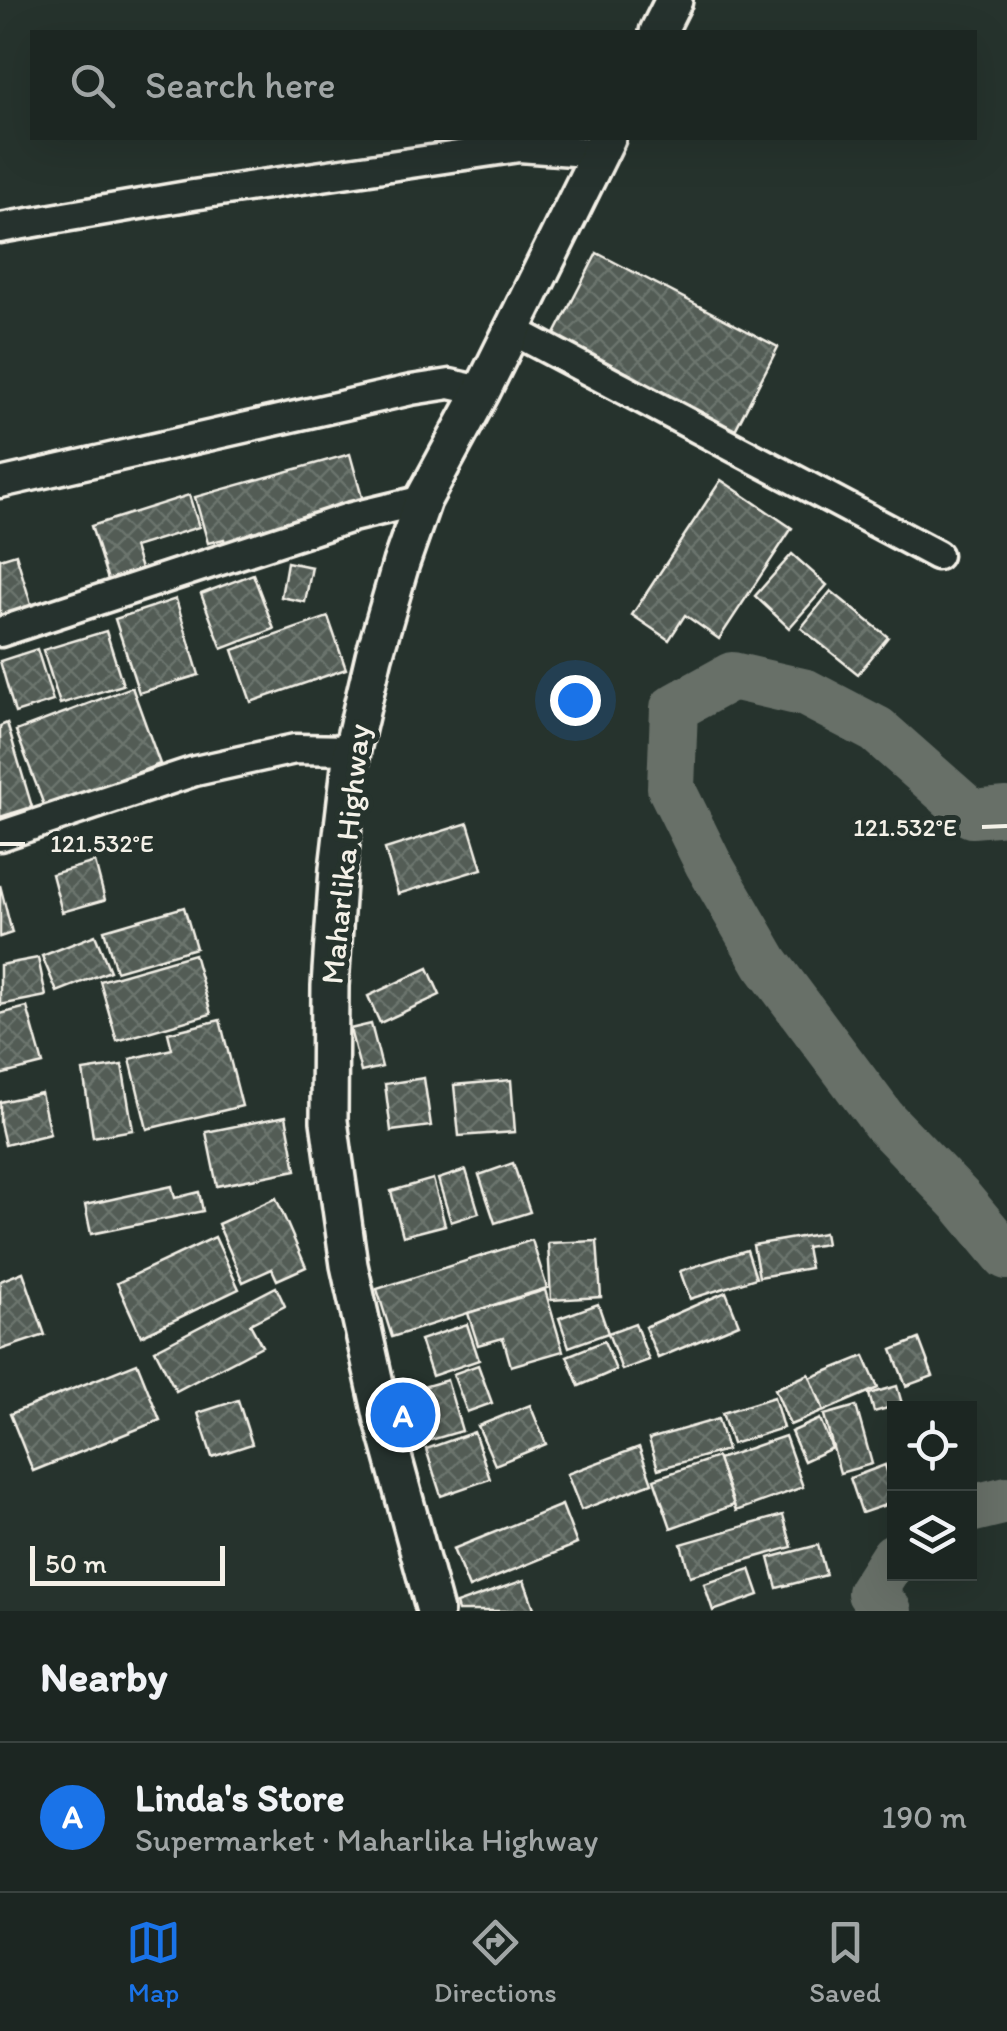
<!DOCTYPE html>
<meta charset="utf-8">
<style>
:root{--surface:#1c2622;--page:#252e2a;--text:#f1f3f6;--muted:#a0a5a5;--line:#3a4340;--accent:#1a73e8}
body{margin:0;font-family:Itim,sans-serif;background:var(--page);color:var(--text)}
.controls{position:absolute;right:30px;bottom:30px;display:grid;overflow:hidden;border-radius:0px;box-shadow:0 10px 40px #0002}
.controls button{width:90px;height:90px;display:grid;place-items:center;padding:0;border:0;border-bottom:2px solid var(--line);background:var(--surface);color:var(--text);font:50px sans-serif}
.scale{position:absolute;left:30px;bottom:25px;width:195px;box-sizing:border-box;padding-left:10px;border:5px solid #f4f1e8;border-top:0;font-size:28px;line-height:35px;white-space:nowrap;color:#f4f1e8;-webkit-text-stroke:8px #26332d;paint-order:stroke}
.you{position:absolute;left:575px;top:700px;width:35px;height:35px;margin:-25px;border:8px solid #fff;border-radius:50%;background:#1a73e8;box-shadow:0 0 0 15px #1a73e833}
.badge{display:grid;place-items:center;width:65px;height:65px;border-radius:50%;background:var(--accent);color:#fff;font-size:32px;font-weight:700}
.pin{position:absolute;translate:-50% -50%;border:5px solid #fff;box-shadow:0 2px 10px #0006}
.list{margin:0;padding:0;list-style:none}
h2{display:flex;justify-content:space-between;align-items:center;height:130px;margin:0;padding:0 40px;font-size:42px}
h2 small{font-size:32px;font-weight:400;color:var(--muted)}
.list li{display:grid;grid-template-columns:65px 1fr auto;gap:30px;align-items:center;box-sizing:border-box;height:150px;padding:0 40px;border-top:2px solid var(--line)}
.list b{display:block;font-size:38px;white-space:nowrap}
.list p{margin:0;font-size:32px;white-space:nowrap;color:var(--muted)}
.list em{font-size:32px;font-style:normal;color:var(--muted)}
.icon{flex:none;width:55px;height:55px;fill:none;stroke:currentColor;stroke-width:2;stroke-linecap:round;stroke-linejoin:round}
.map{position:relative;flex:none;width:1007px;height:1611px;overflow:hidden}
.search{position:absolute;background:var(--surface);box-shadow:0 10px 40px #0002;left:30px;right:30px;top:30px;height:110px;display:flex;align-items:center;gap:25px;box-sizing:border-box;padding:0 35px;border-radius:0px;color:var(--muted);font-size:38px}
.sheet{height:280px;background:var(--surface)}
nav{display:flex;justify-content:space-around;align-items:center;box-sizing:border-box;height:140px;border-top:2px solid var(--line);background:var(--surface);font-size:28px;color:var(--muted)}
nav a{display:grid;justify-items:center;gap:5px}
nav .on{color:var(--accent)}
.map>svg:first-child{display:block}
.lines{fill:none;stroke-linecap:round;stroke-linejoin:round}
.river{stroke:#676f68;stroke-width:48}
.building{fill:url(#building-cross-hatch);stroke:#f4f1e8;stroke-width:2.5}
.minor-casing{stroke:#f4f1e8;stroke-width:35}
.major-casing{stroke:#f4f1e8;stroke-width:42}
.minor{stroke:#26332d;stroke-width:28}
.major{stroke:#26332d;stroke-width:35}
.ticks{fill:none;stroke:#f4f1e8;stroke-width:4}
.labels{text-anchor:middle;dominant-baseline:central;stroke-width:10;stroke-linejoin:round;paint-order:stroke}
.street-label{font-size:32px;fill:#f4f1e8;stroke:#26332d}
.ticks-label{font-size:25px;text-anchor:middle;fill:#f4f1e8;stroke:#26332d;stroke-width:10;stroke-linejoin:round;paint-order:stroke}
</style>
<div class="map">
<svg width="1007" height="1611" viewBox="0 0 1007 1611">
<defs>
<pattern id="building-cross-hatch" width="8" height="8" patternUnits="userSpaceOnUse" patternTransform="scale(2.5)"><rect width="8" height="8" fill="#525c55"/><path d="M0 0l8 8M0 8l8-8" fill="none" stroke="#6c746d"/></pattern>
</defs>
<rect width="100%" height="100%" fill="#26332d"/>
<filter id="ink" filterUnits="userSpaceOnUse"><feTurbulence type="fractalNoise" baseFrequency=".01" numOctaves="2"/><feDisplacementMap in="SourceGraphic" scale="20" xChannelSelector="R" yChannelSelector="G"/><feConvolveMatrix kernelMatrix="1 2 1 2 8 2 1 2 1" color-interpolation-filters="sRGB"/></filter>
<g filter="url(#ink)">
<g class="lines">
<g class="river">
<polyline points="1007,811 972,814 877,730 806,693 732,676 674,708 671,788 708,863 766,963 884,1121 961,1201 1007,1256"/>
<polyline points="970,1509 1007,1500"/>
<polyline points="888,1611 871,1593 894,1557"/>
</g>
</g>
<g class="building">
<polygon points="597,253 778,347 734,432 553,338"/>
<polygon points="350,454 363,501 253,532 256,543 227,551 224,539 208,543 195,497"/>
<polygon points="721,480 792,528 719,639 685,615 669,640 632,615"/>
<polygon points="189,495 199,527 134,547 141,569 108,580 91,526"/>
<polygon points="16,554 33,611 0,620 0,559"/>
<polygon points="792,554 827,585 789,628 755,596"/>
<polygon points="287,562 312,567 305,602 281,597"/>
<polygon points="253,574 274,629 222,649 201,594"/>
<polygon points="831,591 888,637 858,674 801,628"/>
<polygon points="176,599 199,675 139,693 115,619"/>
<polygon points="328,617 346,669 251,702 233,650"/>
<polygon points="106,631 123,685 60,704 43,650"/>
<polygon points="37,649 53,701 15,713 0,661"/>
<polygon points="132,687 160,764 45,808 16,731"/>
<polygon points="7,723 32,807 0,817 0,726"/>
<polygon points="468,823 482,869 398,894 385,849"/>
<polygon points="95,862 105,900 62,912 52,874"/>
<polygon points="0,885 12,933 0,937"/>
<polygon points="184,907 196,948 116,971 104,930"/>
<polygon points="95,935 110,971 57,992 42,956"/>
<polygon points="194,954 211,1014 117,1041 100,981"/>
<polygon points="38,958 46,996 0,1005 0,965"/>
<polygon points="428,968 440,995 380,1023 368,996"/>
<polygon points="27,1007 43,1064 0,1075 0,1014"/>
<polygon points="220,1020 242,1106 147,1129 130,1059 172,1049 168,1033"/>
<polygon points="371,1024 382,1067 361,1072 350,1029"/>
<polygon points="122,1065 133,1130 93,1137 83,1071"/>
<polygon points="424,1078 431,1126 391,1131 385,1084"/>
<polygon points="511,1080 515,1132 459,1136 454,1085"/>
<polygon points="41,1093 50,1134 5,1145 0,1123 0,1102"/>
<polygon points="286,1116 296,1170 217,1186 206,1132"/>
<polygon points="513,1163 530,1212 495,1223 479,1175"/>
<polygon points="466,1170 479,1213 451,1222 438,1179"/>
<polygon points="433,1179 445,1225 403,1236 391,1191"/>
<polygon points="172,1186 175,1198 199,1192 203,1211 91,1234 85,1205"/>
<polygon points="276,1198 306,1267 277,1280 272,1269 243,1282 218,1224"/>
<polygon points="824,1233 826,1244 806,1247 810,1268 759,1277 753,1245"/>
<polygon points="215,1237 239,1289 141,1336 117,1283"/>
<polygon points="532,1240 547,1288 392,1337 377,1289"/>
<polygon points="597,1241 601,1297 551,1300 548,1243"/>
<polygon points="747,1250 756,1278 690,1299 680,1271"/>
<polygon points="23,1272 45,1335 0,1350 0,1281"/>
<polygon points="276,1287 285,1306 250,1324 262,1346 176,1391 155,1350"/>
<polygon points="545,1290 563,1351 511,1366 503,1338 478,1345 468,1313"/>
<polygon points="726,1292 739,1324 658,1358 645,1327"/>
<polygon points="598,1304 608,1333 569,1347 559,1318"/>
<polygon points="635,1323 649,1360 622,1370 608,1333"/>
<polygon points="467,1324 479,1360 432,1376 420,1340"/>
<polygon points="919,1339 933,1376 906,1386 892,1350"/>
<polygon points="604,1341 616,1370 579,1386 567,1356"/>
<polygon points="864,1356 878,1388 824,1411 810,1378"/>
<polygon points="137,1363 160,1420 33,1471 10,1414"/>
<polygon points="478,1365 492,1403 467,1412 453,1374"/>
<polygon points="809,1374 824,1411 790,1425 775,1389"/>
<polygon points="447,1380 462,1431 424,1442 409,1391"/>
<polygon points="897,1386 902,1404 874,1412 869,1394"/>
<polygon points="774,1397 783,1428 732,1444 722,1413"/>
<polygon points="238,1400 252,1444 212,1457 198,1413"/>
<polygon points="530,1405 546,1444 495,1465 478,1426"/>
<polygon points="856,1406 872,1464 840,1473 824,1415"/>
<polygon points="718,1419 727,1450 658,1469 649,1439"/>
<polygon points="820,1419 832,1448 804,1461 791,1432"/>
<polygon points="474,1432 490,1479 441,1496 426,1449"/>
<polygon points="785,1436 803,1487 736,1511 718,1459"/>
<polygon points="639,1447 652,1483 581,1510 567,1474"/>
<polygon points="717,1457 734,1505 671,1528 654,1479"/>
<polygon points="885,1465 894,1493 894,1502 862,1513 850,1478"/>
<polygon points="562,1505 577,1544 469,1588 453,1549"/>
<polygon points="783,1515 792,1547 690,1576 681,1544"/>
<polygon points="818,1545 826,1575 777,1588 769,1558"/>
<polygon points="750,1569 759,1595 713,1611 704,1584"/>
<polygon points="524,1580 535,1611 458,1611 456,1604"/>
</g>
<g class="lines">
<defs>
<g id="minor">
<polyline points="0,228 193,195 519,147 600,153"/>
<polyline points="512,330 937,555"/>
<polyline points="0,483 411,390 450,384 482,391"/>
<polyline points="0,632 352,517 423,500"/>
<polyline points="0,836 195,771 295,749 352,750"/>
</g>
<g id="major">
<polyline points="658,32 674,0"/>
<polyline points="435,1611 383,1420 349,1265 329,1121 330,986 338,869 352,750 374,656 401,563 423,500 482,391 607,138"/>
</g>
</defs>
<use href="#minor" class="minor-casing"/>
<use href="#major" class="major-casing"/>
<use href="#minor" class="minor"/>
<use href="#major" class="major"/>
</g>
</g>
<path class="ticks" d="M 982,827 L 1007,826M 0,844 L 25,844"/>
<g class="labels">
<g class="street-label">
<text transform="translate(345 854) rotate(-84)">Maharlika Highway</text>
</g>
</g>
<g class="ticks-label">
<text x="905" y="836">121.532°E</text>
<text x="102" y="852">121.532°E</text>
</g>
</svg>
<div class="controls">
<button><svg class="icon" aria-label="locate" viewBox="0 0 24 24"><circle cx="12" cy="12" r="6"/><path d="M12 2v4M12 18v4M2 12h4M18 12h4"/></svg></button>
<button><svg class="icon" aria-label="layers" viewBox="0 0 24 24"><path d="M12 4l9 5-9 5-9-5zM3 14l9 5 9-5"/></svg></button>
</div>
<div class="scale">50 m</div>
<div class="you"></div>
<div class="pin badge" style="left:403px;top:1415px">A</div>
<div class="search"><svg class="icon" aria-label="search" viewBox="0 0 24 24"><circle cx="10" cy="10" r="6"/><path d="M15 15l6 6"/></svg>Search here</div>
</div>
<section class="sheet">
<h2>Nearby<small></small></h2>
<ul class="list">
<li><span class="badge">A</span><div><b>Linda's Store</b><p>Supermarket · Maharlika Highway</p></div><em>190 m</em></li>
</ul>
</section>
<nav>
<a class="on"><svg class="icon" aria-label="map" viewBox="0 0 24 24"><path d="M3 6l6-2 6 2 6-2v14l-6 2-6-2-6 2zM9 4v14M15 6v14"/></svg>Map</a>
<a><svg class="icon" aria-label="directions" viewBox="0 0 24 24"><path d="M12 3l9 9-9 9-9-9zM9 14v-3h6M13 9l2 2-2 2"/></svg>Directions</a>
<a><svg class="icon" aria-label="saved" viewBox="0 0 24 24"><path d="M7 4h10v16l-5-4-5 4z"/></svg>Saved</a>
</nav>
